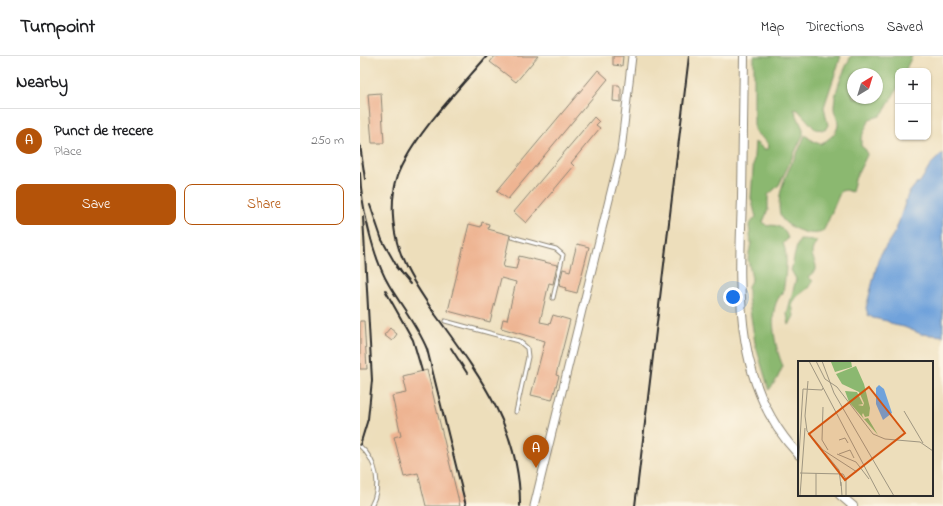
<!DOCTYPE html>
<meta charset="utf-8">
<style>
:root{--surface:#fff;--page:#f6f6f6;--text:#202124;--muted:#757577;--line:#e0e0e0;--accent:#b45309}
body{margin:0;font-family:"Indie Flower",sans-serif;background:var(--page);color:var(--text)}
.controls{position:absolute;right:12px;top:12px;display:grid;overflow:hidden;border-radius:8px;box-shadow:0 1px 3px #0004}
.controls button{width:36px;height:36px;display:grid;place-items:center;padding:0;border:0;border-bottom:1px solid var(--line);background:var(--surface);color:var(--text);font:20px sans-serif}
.compass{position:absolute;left:487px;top:12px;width:36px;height:36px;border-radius:50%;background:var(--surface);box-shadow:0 1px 3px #0004;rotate:38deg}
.you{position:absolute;left:373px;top:241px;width:14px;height:14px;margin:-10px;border:3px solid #fff;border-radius:50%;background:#1a73e8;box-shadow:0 0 0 6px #1a73e833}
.badge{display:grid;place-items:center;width:26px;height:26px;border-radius:50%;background:var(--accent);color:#fff;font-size:13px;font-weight:700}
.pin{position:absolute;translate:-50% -33px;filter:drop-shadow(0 1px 2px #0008)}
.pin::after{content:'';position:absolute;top:21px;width:14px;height:12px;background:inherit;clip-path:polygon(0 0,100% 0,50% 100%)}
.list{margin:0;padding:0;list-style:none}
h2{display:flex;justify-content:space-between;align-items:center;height:52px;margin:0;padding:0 16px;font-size:17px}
h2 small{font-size:13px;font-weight:400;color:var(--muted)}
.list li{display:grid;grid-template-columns:26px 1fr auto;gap:12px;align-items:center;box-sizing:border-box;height:64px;padding:0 16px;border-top:1px solid var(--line)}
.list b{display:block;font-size:15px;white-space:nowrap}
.list p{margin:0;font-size:13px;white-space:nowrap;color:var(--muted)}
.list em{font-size:13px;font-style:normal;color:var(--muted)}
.actions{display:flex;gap:8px;padding:12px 16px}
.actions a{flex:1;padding:9px 0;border:1px solid var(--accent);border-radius:8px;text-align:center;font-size:14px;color:var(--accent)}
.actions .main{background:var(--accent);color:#fff}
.map{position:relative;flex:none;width:583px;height:450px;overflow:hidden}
header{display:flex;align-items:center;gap:24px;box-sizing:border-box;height:56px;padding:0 20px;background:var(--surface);border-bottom:1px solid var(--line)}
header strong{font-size:19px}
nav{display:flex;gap:22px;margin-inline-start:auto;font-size:14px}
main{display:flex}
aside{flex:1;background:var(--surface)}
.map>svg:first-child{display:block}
.forest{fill:#8bb870;stroke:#5b724e;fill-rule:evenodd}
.water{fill:#6fa2db;stroke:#4d6683}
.building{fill:#eeb492}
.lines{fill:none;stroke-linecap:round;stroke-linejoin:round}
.service-casing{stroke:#8c8473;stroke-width:5}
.tertiary-casing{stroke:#8c8473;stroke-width:9}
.secondary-casing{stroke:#8c8473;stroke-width:10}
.service{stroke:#fff;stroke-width:3}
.tertiary{stroke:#fff;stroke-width:7}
.secondary{stroke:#fff;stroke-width:8}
.rail{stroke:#2b2b2b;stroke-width:2}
.inset-road{fill:none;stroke:#9f9681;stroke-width:1}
.view{fill:#d5540f;fill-opacity:0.15;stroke:#d5540f;stroke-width:2}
.inset-edge{fill:none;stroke:#2b2b2b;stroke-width:2}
</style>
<header>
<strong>Turnpoint</strong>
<nav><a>Map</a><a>Directions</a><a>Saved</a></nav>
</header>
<main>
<aside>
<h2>Nearby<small></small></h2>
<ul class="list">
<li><span class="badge">A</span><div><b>Punct de trecere</b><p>Place</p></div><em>250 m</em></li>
</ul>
<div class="actions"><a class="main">Save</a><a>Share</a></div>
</aside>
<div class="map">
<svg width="583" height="450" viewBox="0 0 583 450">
<rect width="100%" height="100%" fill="#fcf5e5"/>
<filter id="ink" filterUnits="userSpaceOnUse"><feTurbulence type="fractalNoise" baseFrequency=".025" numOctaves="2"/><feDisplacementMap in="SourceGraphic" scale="8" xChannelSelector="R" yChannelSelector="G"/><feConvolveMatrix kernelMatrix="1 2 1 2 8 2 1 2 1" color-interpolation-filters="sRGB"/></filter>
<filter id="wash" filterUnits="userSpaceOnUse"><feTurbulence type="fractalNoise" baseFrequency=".012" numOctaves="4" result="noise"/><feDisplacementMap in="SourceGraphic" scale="16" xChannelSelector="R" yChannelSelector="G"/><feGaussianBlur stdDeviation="0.9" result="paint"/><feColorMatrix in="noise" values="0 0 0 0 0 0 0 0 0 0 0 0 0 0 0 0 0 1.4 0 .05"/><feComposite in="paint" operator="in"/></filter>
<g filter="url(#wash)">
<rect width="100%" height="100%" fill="#eddebb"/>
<g class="forest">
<path d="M 394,0 L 481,0 L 464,51 L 468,69 L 465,74 L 455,73 L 438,54 L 434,53 L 443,73 L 443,79 L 419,129 L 408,139 L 408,154 L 403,166 L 407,170 C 417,167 426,173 428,183 L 423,187 C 429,201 425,222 423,237 C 406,250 415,293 423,310 L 417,323 L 409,334 L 395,287 L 388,241 L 388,230 L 392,223 L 388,203 L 391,187 L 389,169 L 396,161 L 391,142 L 395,86 L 404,93 L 408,93 L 409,91 C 407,82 397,81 394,73 Z"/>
<path d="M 491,0 L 552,0 L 545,15 L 538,15 L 538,31 L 525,54 L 520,60 L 510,63 L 501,82 L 501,90 L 506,94 L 507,99 L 495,123 L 492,136 L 486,134 L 481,135 C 477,142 465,175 462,176 C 450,181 429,172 422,163 C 418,156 419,146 420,139 C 424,117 438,99 445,79 L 454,86 L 461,88 C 467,84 474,80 477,73 C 481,65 473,58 474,50 C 475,33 484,14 491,0 ZM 493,18 L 517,18 L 517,42 L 493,42 Z"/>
<path d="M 440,184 L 457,185 C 446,202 457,201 456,214 L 448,221 L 453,225 L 448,232 L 435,242 L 432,248 L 434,260 L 429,269 L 427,258 L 436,223 L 431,214 C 433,208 436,188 440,184 Z"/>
</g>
<polygon class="water" points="583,97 583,280 561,278 544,271 534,269 527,265 513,262 508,259 506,252 519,201 536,174 548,138 556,128 560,126 572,107"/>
<g id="blocks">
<g class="building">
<polygon points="135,0 178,0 156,26 130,6"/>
<polygon points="253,0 263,0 262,10 253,9"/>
<polygon points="238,14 248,23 148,143 137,135"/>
<polygon points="254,29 259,29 261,32 261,46 253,45"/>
<polygon points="21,37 24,87 12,87 8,38"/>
<polygon points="234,61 239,66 236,69 240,72 211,107 214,110 166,167 154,156"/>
<polygon points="122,166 129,168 128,173 150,179 143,211 156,213 159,200 197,209 193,228 189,227 180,266 190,268 193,259 210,264 196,319 199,320 192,344 171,339 185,285 141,272 143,263 147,264 156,226 141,222 130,266 88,255 109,168 121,171"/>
<polygon points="217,188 229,191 217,237 205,234 206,232 199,230 203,213 210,215"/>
<polygon points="0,265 4,265 7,313 0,313"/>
<polygon points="30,272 37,278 32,285 24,279"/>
<polygon points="67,314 100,450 66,450 58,417 44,420 34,381 41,379 32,340 47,337 43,320"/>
</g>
</g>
</g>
<g filter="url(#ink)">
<use href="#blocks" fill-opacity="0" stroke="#8c8473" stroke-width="1"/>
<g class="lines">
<defs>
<g id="service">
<polyline points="152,181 196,193 203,199 193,242"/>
<polyline points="85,265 159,285 167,292 168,301 156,356"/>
<path d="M 0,390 C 17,405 22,430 11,450"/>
</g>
<polyline id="tertiary" points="174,450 261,95 272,0"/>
<g id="secondary">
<path d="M 384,0 C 383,47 383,95 382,142 C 379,232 372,329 439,399"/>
<polyline points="480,439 493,450"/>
</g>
</defs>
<use href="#service" class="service-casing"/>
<use href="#tertiary" class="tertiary-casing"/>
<use href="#secondary" class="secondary-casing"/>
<use href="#service" class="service"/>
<use href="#tertiary" class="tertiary"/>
<use href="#secondary" class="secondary"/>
<g class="rail">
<polyline points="0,89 5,123"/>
<path d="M 0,117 C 1,149 13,202 29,229 C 42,251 57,269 67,293 L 106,450"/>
<polyline points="10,149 22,184 40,216"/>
<polyline points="36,211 50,228"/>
<polyline points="25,234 53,284 62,315"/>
<path d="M 72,254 C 116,315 161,371 160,450"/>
<path d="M 75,258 C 65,243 54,228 46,211 C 33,184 28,148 38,119 C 52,81 100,32 127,0"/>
<polyline points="91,292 107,317"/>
<polyline points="0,389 8,363 12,324 3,161"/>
<polyline points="275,450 329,0"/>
</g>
</g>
</g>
<g transform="translate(438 305)">
<rect width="135" height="135" fill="#eddebb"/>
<path d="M 53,0 L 54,6 L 37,11 L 33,1 ZM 58,5 L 66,23 L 72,47 L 71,55 L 67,56 L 65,52 L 64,54 L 66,58 L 70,57 L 80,74 L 51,41 L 47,30 L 59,31 L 65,43 L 60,44 L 65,45 L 66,42 L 61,31 L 44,23 L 38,13 Z" fill="#8bb870"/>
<path d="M 81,24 L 86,28 L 94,52 L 85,59 L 78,43 L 78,27 Z" fill="#6fa2db"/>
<path class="inset-road" d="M 11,0 L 82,135M 18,0 L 27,18 L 39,26 L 75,73 L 87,78 L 122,81 L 135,90M 24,0 L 36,32 L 96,135M 10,20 L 7,55 L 9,70 L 25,89 L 59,111M 25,46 L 24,79 L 30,89M 106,50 L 125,82M 41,79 L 47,77 L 50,82M 27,92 L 41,109 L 43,125M 39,93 L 58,101 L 71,118M 41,93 L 52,89 L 56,97M 0,111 L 5,28 L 24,29 L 25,27M 2,112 L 45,113 L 48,118 L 48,135M 43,121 L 44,135M 2,135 L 7,67M 18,135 L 18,112"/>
<path class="view" d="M 71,26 L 107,72 L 47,119 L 11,73 Z"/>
<rect width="135" height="135" class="inset-edge"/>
</g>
</svg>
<div class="controls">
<button>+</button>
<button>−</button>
</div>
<svg class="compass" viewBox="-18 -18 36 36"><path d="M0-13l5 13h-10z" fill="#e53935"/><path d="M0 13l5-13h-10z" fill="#757577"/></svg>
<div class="you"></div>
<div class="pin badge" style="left:176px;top:412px">A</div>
</div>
</main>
